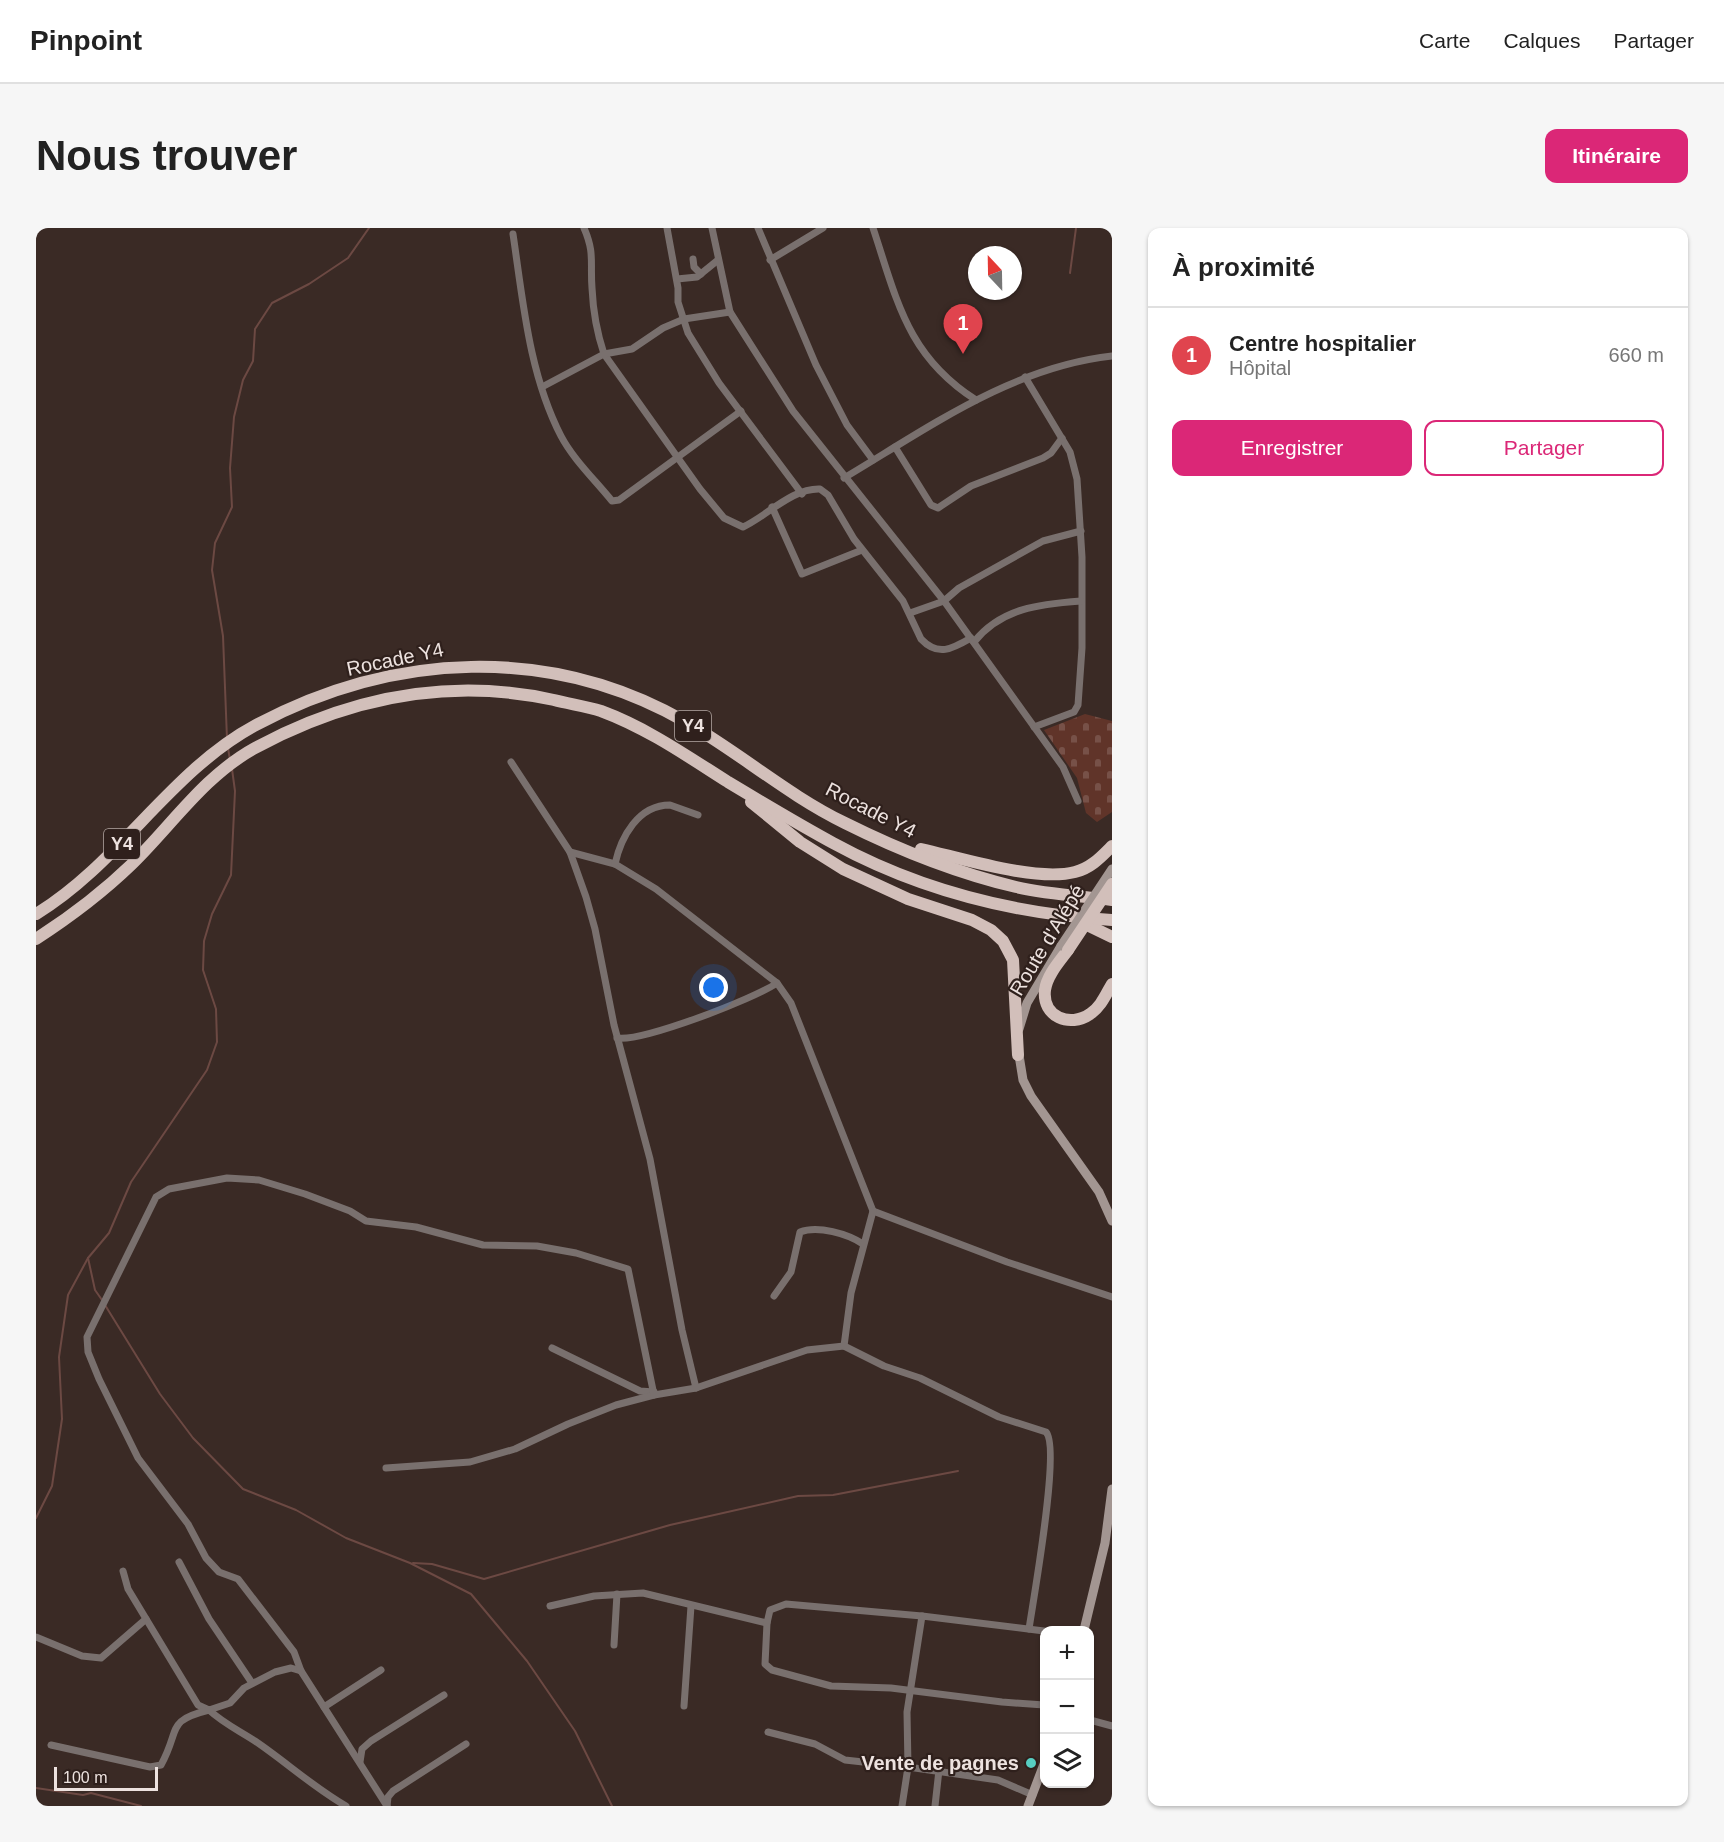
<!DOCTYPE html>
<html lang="fr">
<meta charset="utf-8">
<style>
:root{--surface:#fff;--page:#f6f6f6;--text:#222;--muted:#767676;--line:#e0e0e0;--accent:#db2777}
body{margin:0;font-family:Arial,sans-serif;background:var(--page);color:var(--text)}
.controls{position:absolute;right:18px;bottom:18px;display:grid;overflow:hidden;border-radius:12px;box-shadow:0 2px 4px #0004}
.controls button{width:54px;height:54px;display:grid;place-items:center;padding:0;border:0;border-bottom:2px solid var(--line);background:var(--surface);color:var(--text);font:30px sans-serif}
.compass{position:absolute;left:932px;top:18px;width:54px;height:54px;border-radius:50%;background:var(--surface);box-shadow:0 2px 4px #0004;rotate:338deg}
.scale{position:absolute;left:18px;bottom:15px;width:104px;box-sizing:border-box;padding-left:6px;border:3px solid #ede2df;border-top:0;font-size:16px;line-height:21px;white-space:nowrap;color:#ede2df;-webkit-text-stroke:4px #2f201c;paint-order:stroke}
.you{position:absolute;left:678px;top:760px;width:21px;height:21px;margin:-15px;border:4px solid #fff;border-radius:50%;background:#1a73e8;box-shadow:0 0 0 9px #1a73e833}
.badge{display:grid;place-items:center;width:39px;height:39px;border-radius:50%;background:var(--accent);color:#fff;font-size:20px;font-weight:700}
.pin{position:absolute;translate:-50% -50px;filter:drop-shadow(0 2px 3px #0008)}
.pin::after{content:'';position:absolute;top:32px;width:21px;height:18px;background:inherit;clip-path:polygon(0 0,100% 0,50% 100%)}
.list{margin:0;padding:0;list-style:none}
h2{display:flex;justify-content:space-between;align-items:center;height:78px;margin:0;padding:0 24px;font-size:26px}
h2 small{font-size:20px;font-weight:400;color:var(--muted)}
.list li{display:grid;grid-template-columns:39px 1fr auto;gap:18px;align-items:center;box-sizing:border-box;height:96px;padding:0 24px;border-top:2px solid var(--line)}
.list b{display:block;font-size:22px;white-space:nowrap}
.list p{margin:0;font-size:20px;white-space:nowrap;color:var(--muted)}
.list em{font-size:20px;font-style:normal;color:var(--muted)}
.actions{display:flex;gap:12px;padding:18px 24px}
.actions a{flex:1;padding:14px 0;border:2px solid var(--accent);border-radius:12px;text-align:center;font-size:21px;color:var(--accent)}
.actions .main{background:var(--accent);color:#fff}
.icon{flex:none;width:33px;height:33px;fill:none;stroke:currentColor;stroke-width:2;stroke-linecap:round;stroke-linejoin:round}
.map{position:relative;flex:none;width:1076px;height:1578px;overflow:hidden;border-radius:12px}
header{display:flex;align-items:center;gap:36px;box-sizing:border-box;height:84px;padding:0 30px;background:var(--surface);border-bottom:2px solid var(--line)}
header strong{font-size:28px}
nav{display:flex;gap:33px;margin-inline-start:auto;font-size:21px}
.intro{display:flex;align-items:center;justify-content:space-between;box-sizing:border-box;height:144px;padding:0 36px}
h1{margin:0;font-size:42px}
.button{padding:15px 27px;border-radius:12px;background:var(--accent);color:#fff;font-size:21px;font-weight:700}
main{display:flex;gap:36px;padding:0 36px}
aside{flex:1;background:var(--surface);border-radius:12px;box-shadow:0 2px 4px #0004}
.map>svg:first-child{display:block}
.cemetery{fill:url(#cemetery-stones)}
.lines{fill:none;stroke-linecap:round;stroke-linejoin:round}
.stream{stroke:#6c4943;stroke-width:2}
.minor{stroke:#79706e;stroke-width:7}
.secondary{stroke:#a39692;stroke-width:9}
.trunk{stroke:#d2bfba;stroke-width:12}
.secondary-bridge{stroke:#a39692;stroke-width:9}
.trunk-bridge{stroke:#d2bfba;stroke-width:12}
.poi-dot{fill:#57cec2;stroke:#2f201c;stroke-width:2}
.labels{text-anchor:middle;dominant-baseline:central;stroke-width:4.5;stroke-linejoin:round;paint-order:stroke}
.shield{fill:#2f201c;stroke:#b4a8a4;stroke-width:1.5}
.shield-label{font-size:18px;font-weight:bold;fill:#ede2df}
.street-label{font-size:20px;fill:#ede2df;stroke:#2f201c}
.poi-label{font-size:20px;font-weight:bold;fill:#ede2df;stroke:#2f201c;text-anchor:end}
</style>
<header>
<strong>Pinpoint</strong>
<nav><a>Carte</a><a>Calques</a><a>Partager</a></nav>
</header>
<div class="intro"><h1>Nous trouver</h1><a class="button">Itinéraire</a></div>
<main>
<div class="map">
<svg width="1076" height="1578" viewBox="0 0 1076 1578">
<defs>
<pattern id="cemetery-stones" width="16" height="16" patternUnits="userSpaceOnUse" patternTransform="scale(1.5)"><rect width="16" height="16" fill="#603429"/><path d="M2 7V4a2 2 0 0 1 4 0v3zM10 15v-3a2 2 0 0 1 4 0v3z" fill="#775148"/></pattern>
</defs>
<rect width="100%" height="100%" fill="#3a2a25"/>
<polygon class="cemetery" points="1049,486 1076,493 1076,584 1061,594 1050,585 1041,550 1008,502"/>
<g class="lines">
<g class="stream">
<polyline points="1034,45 1040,0"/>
<polyline points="191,511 187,408 176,342 179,315 196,279 194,240 198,189 207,152 217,133 219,101 236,75 273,56 312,30 333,0"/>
<polyline points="192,520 194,532"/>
<polyline points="52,1030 59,1062 66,1072"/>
<polyline points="69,1077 124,1166 157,1210 207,1261 260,1282 310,1310 374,1335 435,1366 491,1433 539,1503 576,1578"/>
<polyline points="0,1290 16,1258 26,1191 23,1129 32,1067 52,1030 73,1005 95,954 171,842 181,814 180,781 167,742 168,713 176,686 195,647 199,563 196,541"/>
<polyline points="377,1335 396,1336 448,1351 634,1297 762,1268 797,1267 922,1243"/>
<polyline points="0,1560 47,1567 55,1565 105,1578"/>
</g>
<g class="minor">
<path d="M 548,0 C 559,25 554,35 556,60 C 557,82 561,105 568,126 L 664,261 L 688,290 L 707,299 C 731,288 756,260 784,261 L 792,267 L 818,311 L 867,373 L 885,411 C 902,429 916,421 935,410"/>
<polyline points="631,0 642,60 642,74 652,105 683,155 766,266"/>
<polyline points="676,0 694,84 757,183 908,373 1027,539 1042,573"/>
<polyline points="722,0 780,137 811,197 837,232"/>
<path d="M 837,0 C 861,72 871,128 940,172"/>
<path d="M 477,6 C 487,73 493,146 525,208 C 537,231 559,252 576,273 L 583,272 L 705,183"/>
<polyline points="657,31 658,39 665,46"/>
<polyline points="734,32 787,0"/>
<polyline points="641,51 661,49 682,32"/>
<polyline points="989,149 1034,224 1041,251 1046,329 1046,420 1042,477 1038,484 998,499"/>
<polyline points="506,159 568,126 596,121 627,100 648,91 694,84"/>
<polyline points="859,219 895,277 902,280 935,258 1007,230 1015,225 1026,210"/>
<path d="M 808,250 C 892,200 976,139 1076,128"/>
<polyline points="736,279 766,346 826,322"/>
<polyline points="874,385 908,373 923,360 1007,313 1045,303"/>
<path d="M 938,414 C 965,380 1004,376 1045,373"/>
<polyline points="475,534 534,624 550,669 559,701 578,797 614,931 646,1102 660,1160"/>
<polyline points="534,624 579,636 620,661 741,755 755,775 837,983 971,1034 1076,1069"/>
<path d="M 579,636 C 585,609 602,577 634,577 L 662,587"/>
<path d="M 581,810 C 606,814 718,771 741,755"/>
<path d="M 738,1068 L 755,1044 L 764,1004 C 782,997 812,1006 827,1016"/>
<polyline points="808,1118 815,1065 837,983"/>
<polyline points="516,1120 604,1163 618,1164"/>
<polyline points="350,1240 434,1234 479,1221 532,1196 580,1177 618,1167"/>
<polyline points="143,1334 173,1391 216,1455"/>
<polyline points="87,1343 92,1361 162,1477 173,1482 194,1475 208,1460 239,1444 255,1440 265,1443"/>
<polyline points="514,1378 558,1368 607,1365 731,1395"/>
<polyline points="886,1388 871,1484 872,1539 962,1552 997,1567"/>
<polyline points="1008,1403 886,1388 750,1376 734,1382 731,1395 729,1436 736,1442 795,1458 855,1460 966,1474 1008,1477"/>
<polyline points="0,1409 46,1428 65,1430 110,1391"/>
<polyline points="578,1417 581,1366"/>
<polyline points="648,1478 655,1378"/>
<polyline points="288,1479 345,1442"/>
<polyline points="1054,1492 1076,1498"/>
<polyline points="732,1504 779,1516 809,1532 872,1539 866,1578"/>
<path d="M 15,1517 L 114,1539 L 125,1537 C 145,1501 129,1493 173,1482 C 187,1495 202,1502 219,1513 C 250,1534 277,1559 310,1578"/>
<polyline points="324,1534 326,1521 335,1513 408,1467"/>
<path d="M 351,1578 L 265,1443 L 258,1424 L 202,1351 L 183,1344 L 170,1330 L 152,1296 L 102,1230 L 63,1151 L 52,1124 L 51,1109 L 120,969 L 133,961 L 191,950 L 223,952 L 269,966 L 314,983 L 330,993 L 380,999 L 447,1017 L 501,1018 L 540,1025 L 592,1041 L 618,1167 L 660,1160 L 771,1122 L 808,1118 L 848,1138 L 884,1150 L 963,1189 L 1010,1204 C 1025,1219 997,1373 993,1401"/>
<polyline points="351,1578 352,1569 357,1563 430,1516"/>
<polyline points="899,1578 903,1542"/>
</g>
<g class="secondary">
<polyline points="983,801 991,775 1025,718"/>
<polyline points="982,821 987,852 995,868 1063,964 1076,993"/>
<polyline points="1048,1402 1069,1315 1076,1261"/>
<polyline points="992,1578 1008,1536"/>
</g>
<g class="trunk">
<polyline points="715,574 764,614 807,641 872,671 936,692 955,702 967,713 977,732 982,827"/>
<path d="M 885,621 C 925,630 1000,654 1039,644 C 1055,640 1065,629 1076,618"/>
<path d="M 0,686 C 84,635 134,543 220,497 C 357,424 514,416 650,494 C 704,525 753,568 809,595 C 863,622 921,645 980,659 C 1011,666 1044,668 1076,672"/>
<polyline points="1043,693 1076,709"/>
<path d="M 0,711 C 34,689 67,664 96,636 C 136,597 168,548 219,520 C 312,470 413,449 518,472 C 533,476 550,478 565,483 C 611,500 651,528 692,554 C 727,575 762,596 797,615 C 883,662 979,686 1076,692"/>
<path d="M 1032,722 C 1024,733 1011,747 1009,762 C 1006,789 1034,800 1054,786 C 1065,779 1070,766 1076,756"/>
</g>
<polyline class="secondary-bridge" points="1025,718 1076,641"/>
<polyline class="trunk-bridge" points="1032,722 1076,656"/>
</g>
<circle class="poi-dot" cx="995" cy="1535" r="6"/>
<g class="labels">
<g class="shield">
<rect x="639" y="483" width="36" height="30" rx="4.5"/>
<rect x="68" y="601" width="36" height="30" rx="4.5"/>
</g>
<g class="shield-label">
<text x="657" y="498">Y4</text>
<text x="86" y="616">Y4</text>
</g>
<g class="street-label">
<text transform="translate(359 431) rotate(-12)">Rocade Y4</text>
<text transform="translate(835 582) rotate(27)">Rocade Y4</text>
<text transform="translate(1011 712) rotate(-59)">Route d'Alépé</text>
</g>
<g class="poi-label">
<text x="983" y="1535">Vente de pagnes</text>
</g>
</g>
</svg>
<div class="controls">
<button>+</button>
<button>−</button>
<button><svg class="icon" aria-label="layers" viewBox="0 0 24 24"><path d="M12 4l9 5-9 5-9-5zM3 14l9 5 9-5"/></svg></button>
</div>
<svg class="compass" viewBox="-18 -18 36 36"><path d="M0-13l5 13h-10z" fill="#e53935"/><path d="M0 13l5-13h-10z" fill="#767676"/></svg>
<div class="scale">100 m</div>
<div class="you"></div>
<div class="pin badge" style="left:927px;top:126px;background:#e0444e">1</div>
</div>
<aside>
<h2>À proximité<small></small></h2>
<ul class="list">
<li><span class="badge" style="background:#e0444e">1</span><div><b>Centre hospitalier</b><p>Hôpital</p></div><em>660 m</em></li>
</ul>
<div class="actions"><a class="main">Enregistrer</a><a>Partager</a></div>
</aside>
</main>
